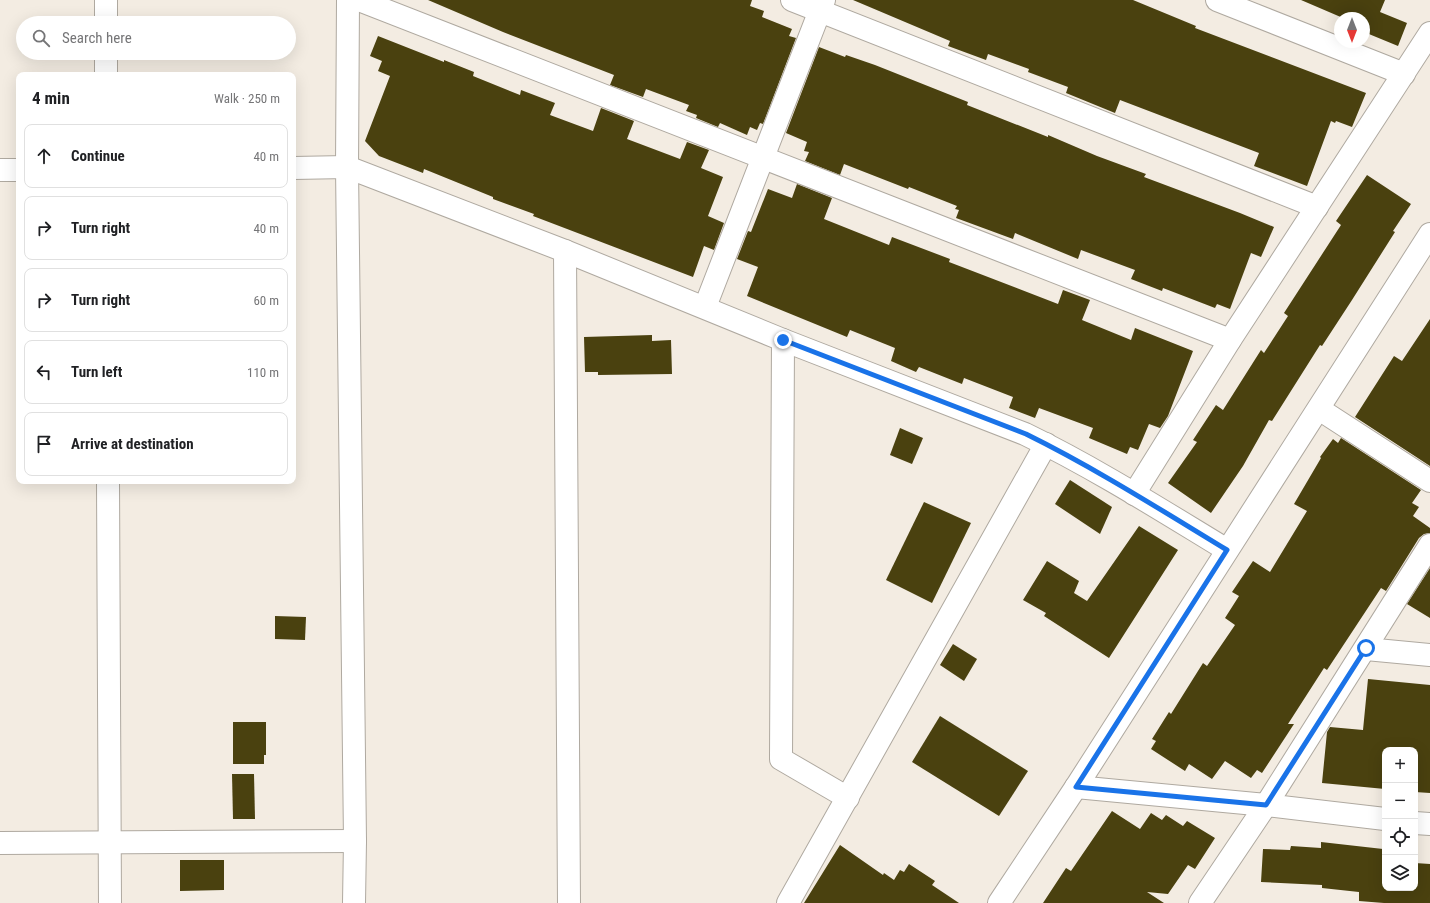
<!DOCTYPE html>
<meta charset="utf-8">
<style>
:root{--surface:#fff;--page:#f2f2f2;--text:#202124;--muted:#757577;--line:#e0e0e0}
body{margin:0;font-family:"Roboto Condensed",sans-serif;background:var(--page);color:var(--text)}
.controls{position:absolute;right:12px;bottom:12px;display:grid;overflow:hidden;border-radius:8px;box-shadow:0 4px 16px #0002}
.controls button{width:36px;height:36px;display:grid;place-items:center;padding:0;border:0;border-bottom:1px solid var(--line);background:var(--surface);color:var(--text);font:20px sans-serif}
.compass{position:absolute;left:1334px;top:12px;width:36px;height:36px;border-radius:50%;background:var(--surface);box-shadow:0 4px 16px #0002;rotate:180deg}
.stop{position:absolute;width:12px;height:12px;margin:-9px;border:3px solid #1a73e8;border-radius:50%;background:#fff}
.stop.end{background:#1a73e8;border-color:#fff;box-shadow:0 1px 4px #0008}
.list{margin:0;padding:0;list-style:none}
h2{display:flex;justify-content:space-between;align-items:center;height:52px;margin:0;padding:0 16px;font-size:17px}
h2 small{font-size:13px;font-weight:400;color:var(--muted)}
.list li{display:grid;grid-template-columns:26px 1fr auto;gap:12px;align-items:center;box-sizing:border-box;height:64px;margin:0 8px 8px;padding:0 8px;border:1px solid var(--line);border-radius:8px}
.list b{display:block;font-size:15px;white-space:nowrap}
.list em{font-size:13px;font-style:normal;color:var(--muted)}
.icon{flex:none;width:22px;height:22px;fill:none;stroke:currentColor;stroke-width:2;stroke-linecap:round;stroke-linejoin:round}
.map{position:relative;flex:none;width:1430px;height:903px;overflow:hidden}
.search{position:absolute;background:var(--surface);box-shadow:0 4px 16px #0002;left:16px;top:16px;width:280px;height:44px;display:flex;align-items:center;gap:10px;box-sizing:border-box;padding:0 14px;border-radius:22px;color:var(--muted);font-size:15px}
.panel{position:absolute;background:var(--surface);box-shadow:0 4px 16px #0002;left:16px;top:72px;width:280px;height:412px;border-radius:8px}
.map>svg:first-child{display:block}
.building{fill:#4a410f}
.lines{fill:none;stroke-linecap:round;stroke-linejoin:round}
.minor-casing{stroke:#afa9a0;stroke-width:24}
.tertiary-casing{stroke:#afa9a0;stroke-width:24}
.minor{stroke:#fff;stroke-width:22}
.tertiary{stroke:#fff;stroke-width:22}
.route{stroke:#1a73e8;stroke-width:5}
</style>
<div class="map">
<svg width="1430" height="903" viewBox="0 0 1430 903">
<rect width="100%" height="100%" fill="#f3ece2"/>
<g class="building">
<polygon points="428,0 752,0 750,6 764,11 762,17 792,29 789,36 796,38 763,124 760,123 757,130 750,127 747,135 720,123 718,127 696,118 697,115 686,111 689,105 646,89 643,97 610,85 614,75 503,32"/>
<polygon points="853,0 1133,0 1196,26 1195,28 1366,93 1352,127 1336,121 1335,123 1331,121 1307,186 1254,166 1259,153 1120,100 1115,113 1066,93 1068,87 1028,72 1029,69 988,54 986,60 948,46 950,41"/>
<polygon points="1301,0 1385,0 1380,12 1407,23 1398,46 1364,32 1364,18 1343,18"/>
<polygon points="378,36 444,62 444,60 474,72 473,76 520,95 521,90 555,103 550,115 593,131 601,108 634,121 627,139 680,159 687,142 709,150 701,168 723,177 708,216 724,223 714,250 704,246 693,277 533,216 534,214 493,199 493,197 424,169 423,173 379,156 365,141 390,76 378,71 382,61 370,56"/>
<polygon points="819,47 845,57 846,55 875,65 968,102 967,105 1048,137 1048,135 1097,156 1146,174 1144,177 1240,213 1274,227 1261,257 1251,253 1230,309 1217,304 1215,308 1163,288 1162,291 1131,279 1135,270 1081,250 1078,259 1015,233 1013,239 956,218 959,210 955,209 957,206 909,187 908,189 844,164 840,175 805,161 809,152 804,151 807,142 786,133"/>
<polygon points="1367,175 1411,204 1393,231 1395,232 1352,300 1322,346 1320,345 1272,421 1269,420 1243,466 1211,513 1168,483 1197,442 1193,440 1216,405 1223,410 1261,350 1264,353 1288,316 1284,313 1341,225 1336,221"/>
<polygon points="797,184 832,198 824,219 889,245 892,237 950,259 949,262 1058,304 1063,290 1090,300 1082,320 1131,340 1135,328 1193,351 1168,416 1160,428 1149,424 1138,450 1130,447 1127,454 1089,438 1093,428 1039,408 1035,418 1009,408 1013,397 964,378 962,384 919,367 916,372 891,361 895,348 850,330 847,337 747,296 758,267 737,259 748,231 751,232 768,189 792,198"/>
<polygon points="1430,319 1430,466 1355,417 1394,356 1402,361"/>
<polygon points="652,335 652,341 671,340 672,374 598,375 598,372 585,372 584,337"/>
<polygon points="900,428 923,438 912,464 890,455"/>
<polygon points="1341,438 1421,490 1412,503 1419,507 1413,516 1430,528 1430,533 1424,534 1419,538 1386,591 1381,588 1327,670 1324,668 1288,724 1294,724 1262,773 1257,770 1251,778 1225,761 1212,779 1189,764 1185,771 1151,749 1156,741 1152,739 1169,712 1171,714 1203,663 1207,666 1235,625 1225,618 1239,596 1232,592 1253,561 1270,572 1307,511 1294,504 1321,458 1320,457 1333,439 1338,443"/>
<polygon points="1070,480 1112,507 1100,534 1055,504"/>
<polygon points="924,502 971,523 932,603 886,580"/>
<polygon points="1139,526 1178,550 1109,658 1044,616 1046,613 1023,600 1047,561 1079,581 1074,593 1087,601"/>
<polygon points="1430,568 1430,618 1407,604"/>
<polygon points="275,616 306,617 305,640 275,639"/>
<polygon points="953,644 977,659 964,681 940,665"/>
<polygon points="1368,679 1430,685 1430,793 1415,792 1415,750 1385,750 1385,789 1322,783 1327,732 1330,727 1363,730"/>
<polygon points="940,716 1028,771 999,816 912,762"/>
<polygon points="233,722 266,722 266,755 264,755 264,764 233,764"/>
<polygon points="232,774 254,774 255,819 233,819"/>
<polygon points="1112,811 1140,829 1151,813 1162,820 1166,815 1183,826 1187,821 1215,838 1195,869 1188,865 1168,894 1147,892 1164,903 1043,903 1066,868 1071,871"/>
<polygon points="1321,842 1383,849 1382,859 1385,859 1385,888 1415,888 1415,863 1430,864 1430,903 1384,903 1359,901 1359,892 1322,888 1322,885 1261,882 1263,849 1290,850 1291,846 1321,848"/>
<polygon points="840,845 883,875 884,873 894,880 900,870 904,872 909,864 935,881 932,885 959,903 804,903"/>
<polygon points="180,860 224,860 224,890 180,891"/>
</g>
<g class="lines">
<defs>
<g id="minor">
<polyline points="106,0 106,23"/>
<polyline points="348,0 347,167 355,841 354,903"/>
<polyline points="359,0 1230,340"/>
<polyline points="792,0 1317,207"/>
<polyline points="1217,0 1404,74"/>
<polyline points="106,53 106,75"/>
<path d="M 293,168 L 347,167 L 565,251 L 783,340 L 1025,434 C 1095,468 1161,510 1227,550"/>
<polyline points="0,170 19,170"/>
<polyline points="565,251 569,903"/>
<polyline points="705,307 824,0"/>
<polyline points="783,340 781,759 848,798"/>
<polyline points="1319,409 1430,481"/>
<polyline points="108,481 110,903"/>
<polyline points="1134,494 1230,340 1430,33"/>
<polyline points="1366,649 1430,655"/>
<polyline points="1076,787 1266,805 1385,819"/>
<polyline points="1415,823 1430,824"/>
<polyline points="0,843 355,841"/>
<polyline points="788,903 1046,444"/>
<polyline points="1200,903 1266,805 1430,545"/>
</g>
<polyline id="tertiary" points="999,903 1076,787 1430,234"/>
</defs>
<use href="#minor" class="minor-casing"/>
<use href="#tertiary" class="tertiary-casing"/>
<use href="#minor" class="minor"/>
<use href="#tertiary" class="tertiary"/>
</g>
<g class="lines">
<path class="route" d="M 783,340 L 1026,434 C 1095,468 1161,510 1227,550 L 1076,787 L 1266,805 L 1366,648"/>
</g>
</svg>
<div class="controls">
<button>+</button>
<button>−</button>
<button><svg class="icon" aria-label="locate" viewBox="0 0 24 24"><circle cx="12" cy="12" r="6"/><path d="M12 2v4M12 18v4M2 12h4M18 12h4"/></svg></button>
<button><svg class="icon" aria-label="layers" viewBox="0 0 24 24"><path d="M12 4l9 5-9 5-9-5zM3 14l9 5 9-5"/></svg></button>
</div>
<svg class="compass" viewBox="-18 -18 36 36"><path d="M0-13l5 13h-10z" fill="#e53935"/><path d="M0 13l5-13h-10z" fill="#757577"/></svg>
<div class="stop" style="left:1366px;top:648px"></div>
<div class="stop end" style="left:783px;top:340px"></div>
<div class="search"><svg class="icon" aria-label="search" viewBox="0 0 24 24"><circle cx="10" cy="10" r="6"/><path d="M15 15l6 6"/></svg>Search here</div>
<section class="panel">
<h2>4 min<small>Walk · 250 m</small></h2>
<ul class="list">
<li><svg class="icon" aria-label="ahead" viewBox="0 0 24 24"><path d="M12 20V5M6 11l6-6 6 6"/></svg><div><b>Continue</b></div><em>40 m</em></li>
<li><svg class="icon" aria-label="right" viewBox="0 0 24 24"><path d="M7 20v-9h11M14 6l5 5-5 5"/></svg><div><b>Turn right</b></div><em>40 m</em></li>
<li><svg class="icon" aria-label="right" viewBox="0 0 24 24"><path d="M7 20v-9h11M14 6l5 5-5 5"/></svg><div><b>Turn right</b></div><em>60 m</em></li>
<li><svg class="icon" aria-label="left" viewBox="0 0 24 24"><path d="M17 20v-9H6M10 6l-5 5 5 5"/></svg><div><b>Turn left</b></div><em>110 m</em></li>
<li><svg class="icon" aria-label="arrive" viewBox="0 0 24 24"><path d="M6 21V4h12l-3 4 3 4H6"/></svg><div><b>Arrive at destination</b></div></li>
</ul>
</section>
</div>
